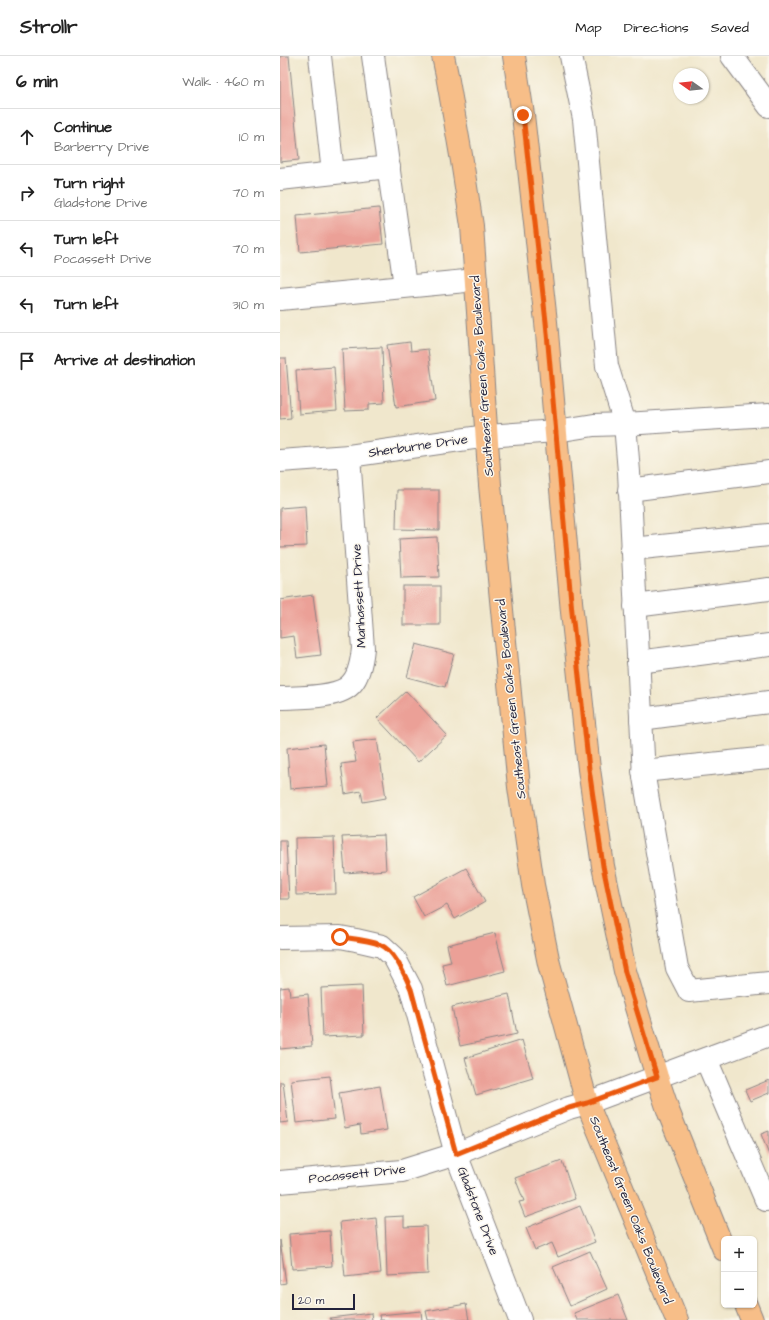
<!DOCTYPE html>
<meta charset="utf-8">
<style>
:root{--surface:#fff;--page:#f6f6f6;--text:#222;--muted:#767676;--line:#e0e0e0}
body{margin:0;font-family:"Architects Daughter",sans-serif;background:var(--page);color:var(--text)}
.controls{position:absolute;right:12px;bottom:12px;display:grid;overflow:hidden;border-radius:6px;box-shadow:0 1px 3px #0004}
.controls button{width:36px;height:36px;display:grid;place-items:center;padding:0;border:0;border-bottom:1px solid var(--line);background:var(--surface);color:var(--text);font:20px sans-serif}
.compass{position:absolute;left:393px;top:12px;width:36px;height:36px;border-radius:50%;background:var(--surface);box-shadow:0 1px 3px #0004;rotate:285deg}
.scale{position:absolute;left:12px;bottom:10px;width:63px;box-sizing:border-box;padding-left:4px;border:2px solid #22223b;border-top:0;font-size:11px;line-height:14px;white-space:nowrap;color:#22223b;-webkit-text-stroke:3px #fbf7ec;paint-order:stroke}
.stop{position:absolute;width:12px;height:12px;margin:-9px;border:3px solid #ea580c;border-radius:50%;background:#fff}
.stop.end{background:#ea580c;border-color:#fff;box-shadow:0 1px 4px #0008}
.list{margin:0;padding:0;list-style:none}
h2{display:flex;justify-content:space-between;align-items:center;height:52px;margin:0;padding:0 16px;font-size:17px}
h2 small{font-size:13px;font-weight:400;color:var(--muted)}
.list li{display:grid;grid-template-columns:26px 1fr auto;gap:12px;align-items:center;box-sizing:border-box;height:56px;padding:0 16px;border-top:1px solid var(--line)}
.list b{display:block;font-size:15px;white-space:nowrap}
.list p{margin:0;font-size:13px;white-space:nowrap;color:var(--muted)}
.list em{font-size:13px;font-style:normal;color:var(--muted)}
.icon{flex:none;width:22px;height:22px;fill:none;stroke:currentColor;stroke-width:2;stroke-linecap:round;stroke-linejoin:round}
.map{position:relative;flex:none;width:489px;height:1264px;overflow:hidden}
header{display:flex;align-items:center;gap:24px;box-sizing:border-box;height:56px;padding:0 20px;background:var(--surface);border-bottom:1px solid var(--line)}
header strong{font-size:19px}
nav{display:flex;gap:22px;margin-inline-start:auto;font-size:14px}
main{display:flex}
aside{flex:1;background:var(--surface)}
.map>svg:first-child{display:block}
.building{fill:#eba097}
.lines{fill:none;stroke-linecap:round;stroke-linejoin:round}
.minor-casing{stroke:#898484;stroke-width:24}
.major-casing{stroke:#898484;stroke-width:24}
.minor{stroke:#fff;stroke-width:22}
.major{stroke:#f7be88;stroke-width:22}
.route{stroke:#ea580c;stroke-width:5}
.labels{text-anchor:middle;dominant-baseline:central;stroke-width:3;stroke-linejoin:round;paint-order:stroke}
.street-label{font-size:13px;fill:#22223b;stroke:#fbf7ec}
</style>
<header>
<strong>Strollr</strong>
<nav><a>Map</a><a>Directions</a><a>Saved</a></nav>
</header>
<main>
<aside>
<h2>6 min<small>Walk · 460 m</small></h2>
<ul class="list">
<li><svg class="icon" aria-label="ahead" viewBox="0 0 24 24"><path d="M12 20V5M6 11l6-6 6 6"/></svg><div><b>Continue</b><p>Barberry Drive</p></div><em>10 m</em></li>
<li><svg class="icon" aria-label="right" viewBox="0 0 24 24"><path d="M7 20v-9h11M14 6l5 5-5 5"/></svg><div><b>Turn right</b><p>Gladstone Drive</p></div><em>70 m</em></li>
<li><svg class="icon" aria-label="left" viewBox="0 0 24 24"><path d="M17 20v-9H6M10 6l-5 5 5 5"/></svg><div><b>Turn left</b><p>Pocassett Drive</p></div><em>70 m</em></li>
<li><svg class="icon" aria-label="left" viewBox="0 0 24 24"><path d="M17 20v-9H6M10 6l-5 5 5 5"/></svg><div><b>Turn left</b></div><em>310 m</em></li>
<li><svg class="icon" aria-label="arrive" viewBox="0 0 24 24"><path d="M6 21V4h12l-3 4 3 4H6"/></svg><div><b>Arrive at destination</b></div></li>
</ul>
</aside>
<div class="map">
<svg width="489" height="1264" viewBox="0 0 489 1264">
<rect width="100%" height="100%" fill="#fbf7ec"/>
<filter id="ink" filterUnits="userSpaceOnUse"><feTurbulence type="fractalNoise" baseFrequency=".025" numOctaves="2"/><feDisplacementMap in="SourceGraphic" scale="8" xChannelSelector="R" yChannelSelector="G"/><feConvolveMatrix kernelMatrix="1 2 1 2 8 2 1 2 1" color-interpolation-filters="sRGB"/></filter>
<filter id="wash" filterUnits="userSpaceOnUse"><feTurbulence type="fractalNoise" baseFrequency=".012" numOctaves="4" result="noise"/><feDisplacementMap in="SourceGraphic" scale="16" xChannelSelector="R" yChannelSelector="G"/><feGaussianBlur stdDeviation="0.9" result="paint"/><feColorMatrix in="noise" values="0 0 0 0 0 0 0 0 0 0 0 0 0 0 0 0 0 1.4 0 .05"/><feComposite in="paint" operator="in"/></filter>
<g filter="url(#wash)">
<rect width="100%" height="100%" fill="#f0e7cc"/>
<g id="blocks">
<g class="building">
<polygon points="0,0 9,0 19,104 0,106"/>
<polygon points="99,152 103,188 20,196 17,160"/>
<polygon points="130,286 131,295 148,293 155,345 116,351 107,289"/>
<polygon points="102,291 104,347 89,348 89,354 65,355 62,293"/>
<polygon points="0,302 6,302 11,362 0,363"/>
<polygon points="54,311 57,355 19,358 16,314"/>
<polygon points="117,434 159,434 159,474 116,473"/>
<polygon points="25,450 27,490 0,491 0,452"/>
<polygon points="157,481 159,521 121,522 119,483"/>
<rect x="123" y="530" width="37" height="39"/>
<polygon points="33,539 41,599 17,602 14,580 0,582 0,544"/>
<polygon points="136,588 174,598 165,631 127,621"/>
<polygon points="126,635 167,679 138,706 97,662"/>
<polygon points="97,683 106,742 83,746 81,735 65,738 61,708 76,706 73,686"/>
<polygon points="44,688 48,730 10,733 7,692"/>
<polygon points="104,779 106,814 65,817 62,781"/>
<polygon points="54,781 56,838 16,839 15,782"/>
<polygon points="0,785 6,785 9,843 0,843"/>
<polygon points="186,812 205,846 175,863 167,849 144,861 133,841"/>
<polygon points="215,877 225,915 167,930 162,908 171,906 167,889"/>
<polygon points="82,930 84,979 43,981 41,932"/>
<polygon points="9,931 10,940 28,938 32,990 0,993 0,932"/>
<polygon points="229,938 237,978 180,990 172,951"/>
<polygon points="242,984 253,1022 196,1039 185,1002"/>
<polygon points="50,1020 55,1063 16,1067 11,1024"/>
<polygon points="489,1024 489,1037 470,1045 465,1034"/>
<polygon points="0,1026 3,1026 8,1066 0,1067"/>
<polygon points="100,1030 107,1074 81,1078 80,1069 65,1072 59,1037"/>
<polygon points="489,1075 489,1099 481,1078"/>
<polygon points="282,1105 295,1143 245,1161 239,1146 244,1145 235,1122"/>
<polygon points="300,1150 315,1186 278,1201 272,1187 255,1194 246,1172"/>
<polygon points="124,1160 124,1171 146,1170 148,1218 107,1220 105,1161"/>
<polygon points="96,1162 101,1217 65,1221 60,1166"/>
<polygon points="50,1175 52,1210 12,1213 9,1178"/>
<polygon points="0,1184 6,1227 0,1228"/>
<polygon points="310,1195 327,1233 290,1250 273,1211"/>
<polygon points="338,1239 348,1264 297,1264 294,1257"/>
<polygon points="186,1248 189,1264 148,1264 146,1255"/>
<polygon points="141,1255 142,1264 100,1264 99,1259"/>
<polygon points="91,1257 92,1264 51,1264 50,1262"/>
</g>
</g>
</g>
<g filter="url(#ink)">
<use href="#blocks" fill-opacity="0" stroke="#898484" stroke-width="1"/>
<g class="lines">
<defs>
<g id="minor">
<polyline points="40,0 53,117"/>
<polyline points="93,0 125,230"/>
<polyline points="291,0 304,63 327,310 345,368 349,416 364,721 397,912 409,935 489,927"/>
<polyline points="452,0 489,50"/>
<polyline points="0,123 109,111"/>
<polyline points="0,243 196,224"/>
<polyline points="0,405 69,400 207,380 276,375 314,369 345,368 489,359"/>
<polyline points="349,434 489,416"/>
<polyline points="352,493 489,479"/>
<polyline points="355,550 489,533"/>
<polyline points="358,606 489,589"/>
<path d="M 0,642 C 18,641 60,643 72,627 C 79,619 82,602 83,592 L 69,400"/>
<polyline points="361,663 489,646"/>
<polyline points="363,715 489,702"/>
<polyline points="0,882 60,881 76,884 102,890 114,901 131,933 176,1098 240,1264"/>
<polyline points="426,1003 486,1144"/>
<polyline points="0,1126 122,1115 176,1098 289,1052 307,1047 489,979"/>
</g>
<g id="major">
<polyline points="163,0 167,19 182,105 192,170 210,429 239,731 253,829 269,908 307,1047 397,1264"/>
<polyline points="234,0 243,59 266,266 292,556 309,713 323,810 345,915 377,1021 389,1057 444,1194"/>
<polyline points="466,1249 472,1264"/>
</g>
</defs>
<use href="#minor" class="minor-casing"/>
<use href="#major" class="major-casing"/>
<use href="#minor" class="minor"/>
<use href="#major" class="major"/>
</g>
</g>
<g class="lines" filter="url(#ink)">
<path class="route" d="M 60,881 C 74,883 88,884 101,889 C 115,895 125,920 131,933 L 176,1098 L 289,1052 L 307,1047 L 377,1021 L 345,916 L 323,810 L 309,713 L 292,556 L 266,266 L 243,59"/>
</g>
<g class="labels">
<g class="street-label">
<text transform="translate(202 320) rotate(-94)">Southeast Green Oaks Boulevard</text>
<text transform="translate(138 390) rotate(-8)">Sherburne Drive</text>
<text transform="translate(79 540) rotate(-93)">Manhassett Drive</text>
<text transform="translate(231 643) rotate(-96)">Southeast Green Oaks Boulevard</text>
<text transform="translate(77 1118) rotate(-6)">Pocassett Drive</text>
<text transform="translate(351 1154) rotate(68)">Southeast Green Oaks Boulevard</text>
<text transform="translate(198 1155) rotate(69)">Gladstone Drive</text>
</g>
</g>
</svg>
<div class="controls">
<button>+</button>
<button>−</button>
</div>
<svg class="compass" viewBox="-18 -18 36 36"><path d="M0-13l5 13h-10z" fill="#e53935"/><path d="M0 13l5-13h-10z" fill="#767676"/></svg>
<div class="scale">20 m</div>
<div class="stop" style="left:60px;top:881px"></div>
<div class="stop end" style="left:243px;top:59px"></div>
</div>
</main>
